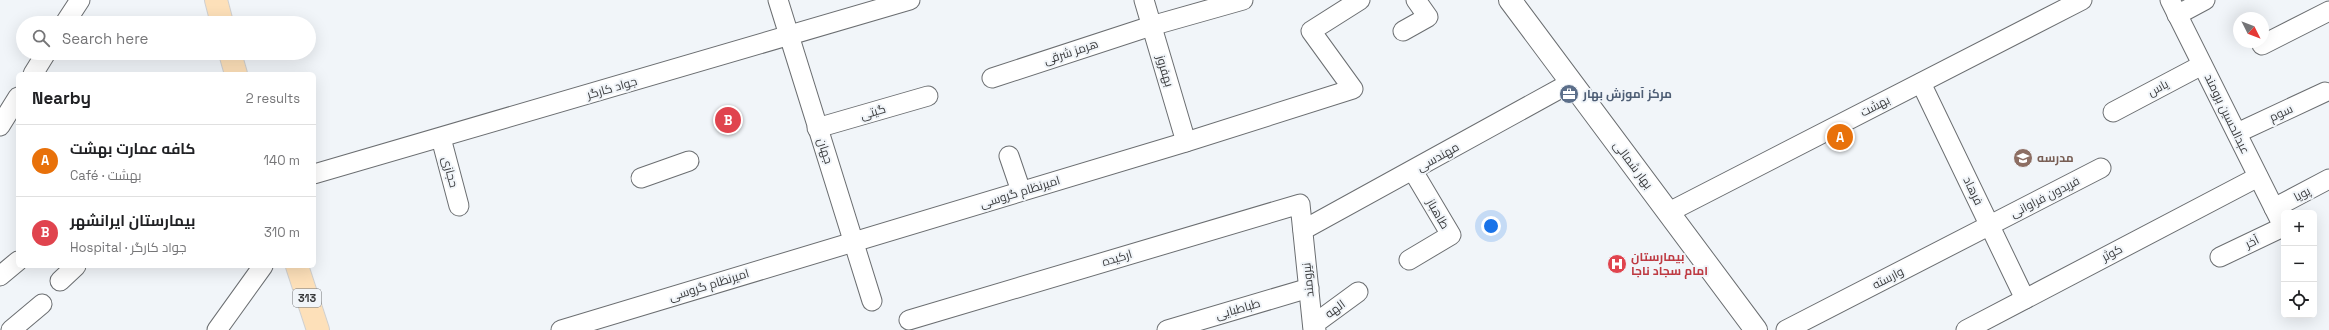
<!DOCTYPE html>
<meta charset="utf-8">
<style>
:root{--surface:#fff;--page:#f6f6f6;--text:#202124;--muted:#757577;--line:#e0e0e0;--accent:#b45309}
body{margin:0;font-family:"Space Grotesk",Cairo,sans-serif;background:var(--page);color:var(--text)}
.controls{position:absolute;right:12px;bottom:12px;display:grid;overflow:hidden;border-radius:6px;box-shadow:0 4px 16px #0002}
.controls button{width:36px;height:36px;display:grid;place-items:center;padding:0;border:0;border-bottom:1px solid var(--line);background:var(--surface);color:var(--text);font:20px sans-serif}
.compass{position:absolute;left:2233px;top:12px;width:36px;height:36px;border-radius:50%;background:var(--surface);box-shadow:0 4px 16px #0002;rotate:132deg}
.you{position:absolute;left:1491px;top:226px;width:14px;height:14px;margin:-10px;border:3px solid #fff;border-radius:50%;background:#1a73e8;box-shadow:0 0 0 6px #1a73e833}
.badge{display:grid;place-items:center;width:26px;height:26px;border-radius:50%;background:var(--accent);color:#fff;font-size:13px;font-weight:700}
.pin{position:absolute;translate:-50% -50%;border:2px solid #fff;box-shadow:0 1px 4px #0006}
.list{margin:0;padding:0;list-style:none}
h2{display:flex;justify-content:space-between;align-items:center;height:52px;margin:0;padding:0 16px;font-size:17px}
h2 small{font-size:13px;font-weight:400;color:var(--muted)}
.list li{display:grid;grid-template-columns:26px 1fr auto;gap:12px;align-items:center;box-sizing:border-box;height:72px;padding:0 16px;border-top:1px solid var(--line)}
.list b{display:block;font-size:15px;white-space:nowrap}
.list p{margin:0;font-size:13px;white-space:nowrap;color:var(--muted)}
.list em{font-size:13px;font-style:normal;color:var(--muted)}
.icon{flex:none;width:22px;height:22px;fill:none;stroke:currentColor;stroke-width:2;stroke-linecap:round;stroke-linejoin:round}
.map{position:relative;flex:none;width:2329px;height:330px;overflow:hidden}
.search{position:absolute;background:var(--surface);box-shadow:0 4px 16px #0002;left:16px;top:16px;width:300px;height:44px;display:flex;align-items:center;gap:10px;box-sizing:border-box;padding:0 14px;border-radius:22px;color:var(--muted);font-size:15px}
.panel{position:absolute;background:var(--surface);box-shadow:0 4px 16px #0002;left:16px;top:72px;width:300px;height:196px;border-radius:6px}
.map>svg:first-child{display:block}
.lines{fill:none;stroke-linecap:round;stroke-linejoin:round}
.minor-casing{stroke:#6b6e71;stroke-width:21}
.secondary-casing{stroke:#6b6e71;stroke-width:24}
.primary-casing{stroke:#d0d0d0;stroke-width:24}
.minor{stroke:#fff;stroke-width:19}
.secondary{stroke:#fff;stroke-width:22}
.primary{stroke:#fde0b9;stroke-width:22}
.labels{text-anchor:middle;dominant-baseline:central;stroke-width:4;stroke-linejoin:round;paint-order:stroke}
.shield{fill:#f1f5f9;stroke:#717375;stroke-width:1}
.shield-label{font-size:11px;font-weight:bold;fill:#3a3b3d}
.street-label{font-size:12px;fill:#3a3b3d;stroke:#f1f5f9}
.service-label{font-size:12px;font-weight:bold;fill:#4e5e75;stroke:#f1f5f9;text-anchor:start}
.education-label{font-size:12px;font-weight:bold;fill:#785e54;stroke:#f1f5f9;text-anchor:start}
.health-label{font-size:12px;font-weight:bold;fill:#be3a42;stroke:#f1f5f9;text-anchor:start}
</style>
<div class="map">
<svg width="2329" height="330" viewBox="0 0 2329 330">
<rect width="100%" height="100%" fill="#f1f5f9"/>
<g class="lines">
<defs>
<g id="minor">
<polyline points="778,0 872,301"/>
<polyline points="1144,0 1186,142"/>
<polyline points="2170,0 2284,228"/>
<polyline points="2177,15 2205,0"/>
<polyline points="65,23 80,0"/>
<polyline points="1403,31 1428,17 1416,0"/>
<polyline points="2262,45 2329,11"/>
<polyline points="33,74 46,53"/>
<polyline points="992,78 1151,26 1243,0"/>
<polyline points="1921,83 2025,299"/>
<polyline points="2113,112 2202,65"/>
<polyline points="0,126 18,97"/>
<polyline points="817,128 928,96"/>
<polyline points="2237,133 2325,92"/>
<polyline points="441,138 459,206"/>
<polyline points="1009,156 1021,191"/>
<polyline points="314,174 910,0"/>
<polyline points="641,178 689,161"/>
<polyline points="2274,208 2329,179"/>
<polyline points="1669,212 2082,0"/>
<polyline points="1303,230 1572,82"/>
<polyline points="2220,257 2283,227"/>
<polyline points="1409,260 1451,235 1413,171"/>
<polyline points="0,276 18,261"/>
<polyline points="60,281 76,266"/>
<polyline points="909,320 1300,204 1313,330"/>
<polyline points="11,330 42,304"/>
<polyline points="217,330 263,266"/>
<polyline points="561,330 1186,142 1353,89 1311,31 1360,0"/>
<polyline points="1167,330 1309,288"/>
<polyline points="1316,330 1313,325 1358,292"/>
<polyline points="1786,330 2101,168"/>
<polyline points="1966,330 2258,177"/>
</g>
<polyline id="secondary" points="1510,0 1756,330"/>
<g id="primary">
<polyline points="216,0 222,23"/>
<polyline points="230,53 236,74"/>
<polyline points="297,266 318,330"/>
</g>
</defs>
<use href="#minor" class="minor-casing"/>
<use href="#secondary" class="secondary-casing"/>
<use href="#primary" class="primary-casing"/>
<use href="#minor" class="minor"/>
<use href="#secondary" class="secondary"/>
<use href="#primary" class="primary"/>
</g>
<defs>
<symbol id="office-disc" viewBox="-11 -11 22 22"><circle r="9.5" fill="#5c6f8a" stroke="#f1f5f9"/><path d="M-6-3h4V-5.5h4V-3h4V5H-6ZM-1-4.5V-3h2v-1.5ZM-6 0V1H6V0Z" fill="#fff"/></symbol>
<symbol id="school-disc" viewBox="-11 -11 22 22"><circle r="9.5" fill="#8d6e63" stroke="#f1f5f9"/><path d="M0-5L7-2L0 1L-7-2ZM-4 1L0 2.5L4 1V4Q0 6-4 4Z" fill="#fff"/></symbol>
<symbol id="hospital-disc" viewBox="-11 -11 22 22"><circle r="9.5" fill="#e0444e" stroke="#f1f5f9"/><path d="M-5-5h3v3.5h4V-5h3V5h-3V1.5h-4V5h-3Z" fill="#fff"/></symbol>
</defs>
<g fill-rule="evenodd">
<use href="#office-disc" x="1558" y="83" width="22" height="22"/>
<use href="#school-disc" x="2012" y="147" width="22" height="22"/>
<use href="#hospital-disc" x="1606" y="253" width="22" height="22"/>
</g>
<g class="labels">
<rect class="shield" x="293" y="289" width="28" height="18" rx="3"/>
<g class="shield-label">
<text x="307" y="298">313</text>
</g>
<g class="street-label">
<text transform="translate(1071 52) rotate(-18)">هرمز شرقی</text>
<text transform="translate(1165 71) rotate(73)">بهفروز</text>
<text transform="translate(612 88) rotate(-16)">جواد کارگر</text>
<text transform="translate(2158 88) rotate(-28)">یاس</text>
<text transform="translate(1875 106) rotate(-27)">بهشت</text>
<text transform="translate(873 112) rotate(-16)">گیتی</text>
<text transform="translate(2281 113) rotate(-25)">سوم</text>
<text transform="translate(2227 114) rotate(64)">عبدالحسین برومند</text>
<text transform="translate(825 151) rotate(72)">جهان</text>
<text transform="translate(1438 157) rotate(-29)">مهندسی</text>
<text transform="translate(1633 165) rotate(53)">بهار شمالی</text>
<text transform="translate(450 172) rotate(75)">حجازی</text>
<text transform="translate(1973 191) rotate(64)">فرهاد</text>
<text transform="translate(1020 192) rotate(-17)">امیرنظام گروسی</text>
<text transform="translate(2302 194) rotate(-28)">پویا</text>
<text transform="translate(2045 197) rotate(-27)">فریدون فراوانی</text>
<text transform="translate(1438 214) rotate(60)">طاهباز</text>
<text transform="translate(2252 242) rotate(-26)">آخر</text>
<text transform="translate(2112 253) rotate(-28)">کوثر</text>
<text transform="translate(1117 258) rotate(-17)">ارکیده</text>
<text transform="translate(1888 278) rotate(-27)">وارسته</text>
<text transform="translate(1308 280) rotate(-96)">نیرومند</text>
<text transform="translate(709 285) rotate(-17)">امیرنظام گروسی</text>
<text transform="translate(1238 309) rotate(-16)">طباطبایی</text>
<text transform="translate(1335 309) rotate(-36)">الهه</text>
</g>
<g class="service-label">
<text x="1583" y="94">مرکز آموزش بهار</text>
</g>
<g class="education-label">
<text x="2037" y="158">مدرسه</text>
</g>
<g class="health-label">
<text x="1631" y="257">بیمارستان<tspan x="1631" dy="14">امام سجاد ناجا</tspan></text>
</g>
</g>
</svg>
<div class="controls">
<button>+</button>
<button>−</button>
<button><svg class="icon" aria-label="locate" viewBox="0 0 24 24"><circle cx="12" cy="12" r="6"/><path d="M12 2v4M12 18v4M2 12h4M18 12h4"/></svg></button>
</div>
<svg class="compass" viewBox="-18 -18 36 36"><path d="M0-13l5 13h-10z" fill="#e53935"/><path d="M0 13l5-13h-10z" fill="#757577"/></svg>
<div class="you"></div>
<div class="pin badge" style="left:1840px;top:137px;background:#e8710a">A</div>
<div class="pin badge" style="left:728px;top:120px;background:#e0444e">B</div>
<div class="search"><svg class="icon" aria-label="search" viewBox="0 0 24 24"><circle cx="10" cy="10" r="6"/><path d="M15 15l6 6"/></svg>Search here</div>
<section class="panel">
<h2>Nearby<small>2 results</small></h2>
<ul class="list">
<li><span class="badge" style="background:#e8710a">A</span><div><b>کافه عمارت بهشت</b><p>Café · بهشت</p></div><em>140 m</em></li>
<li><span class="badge" style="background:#e0444e">B</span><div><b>بیمارستان ایرانشهر</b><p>Hospital · جواد کارگر</p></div><em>310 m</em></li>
</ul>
</section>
</div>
